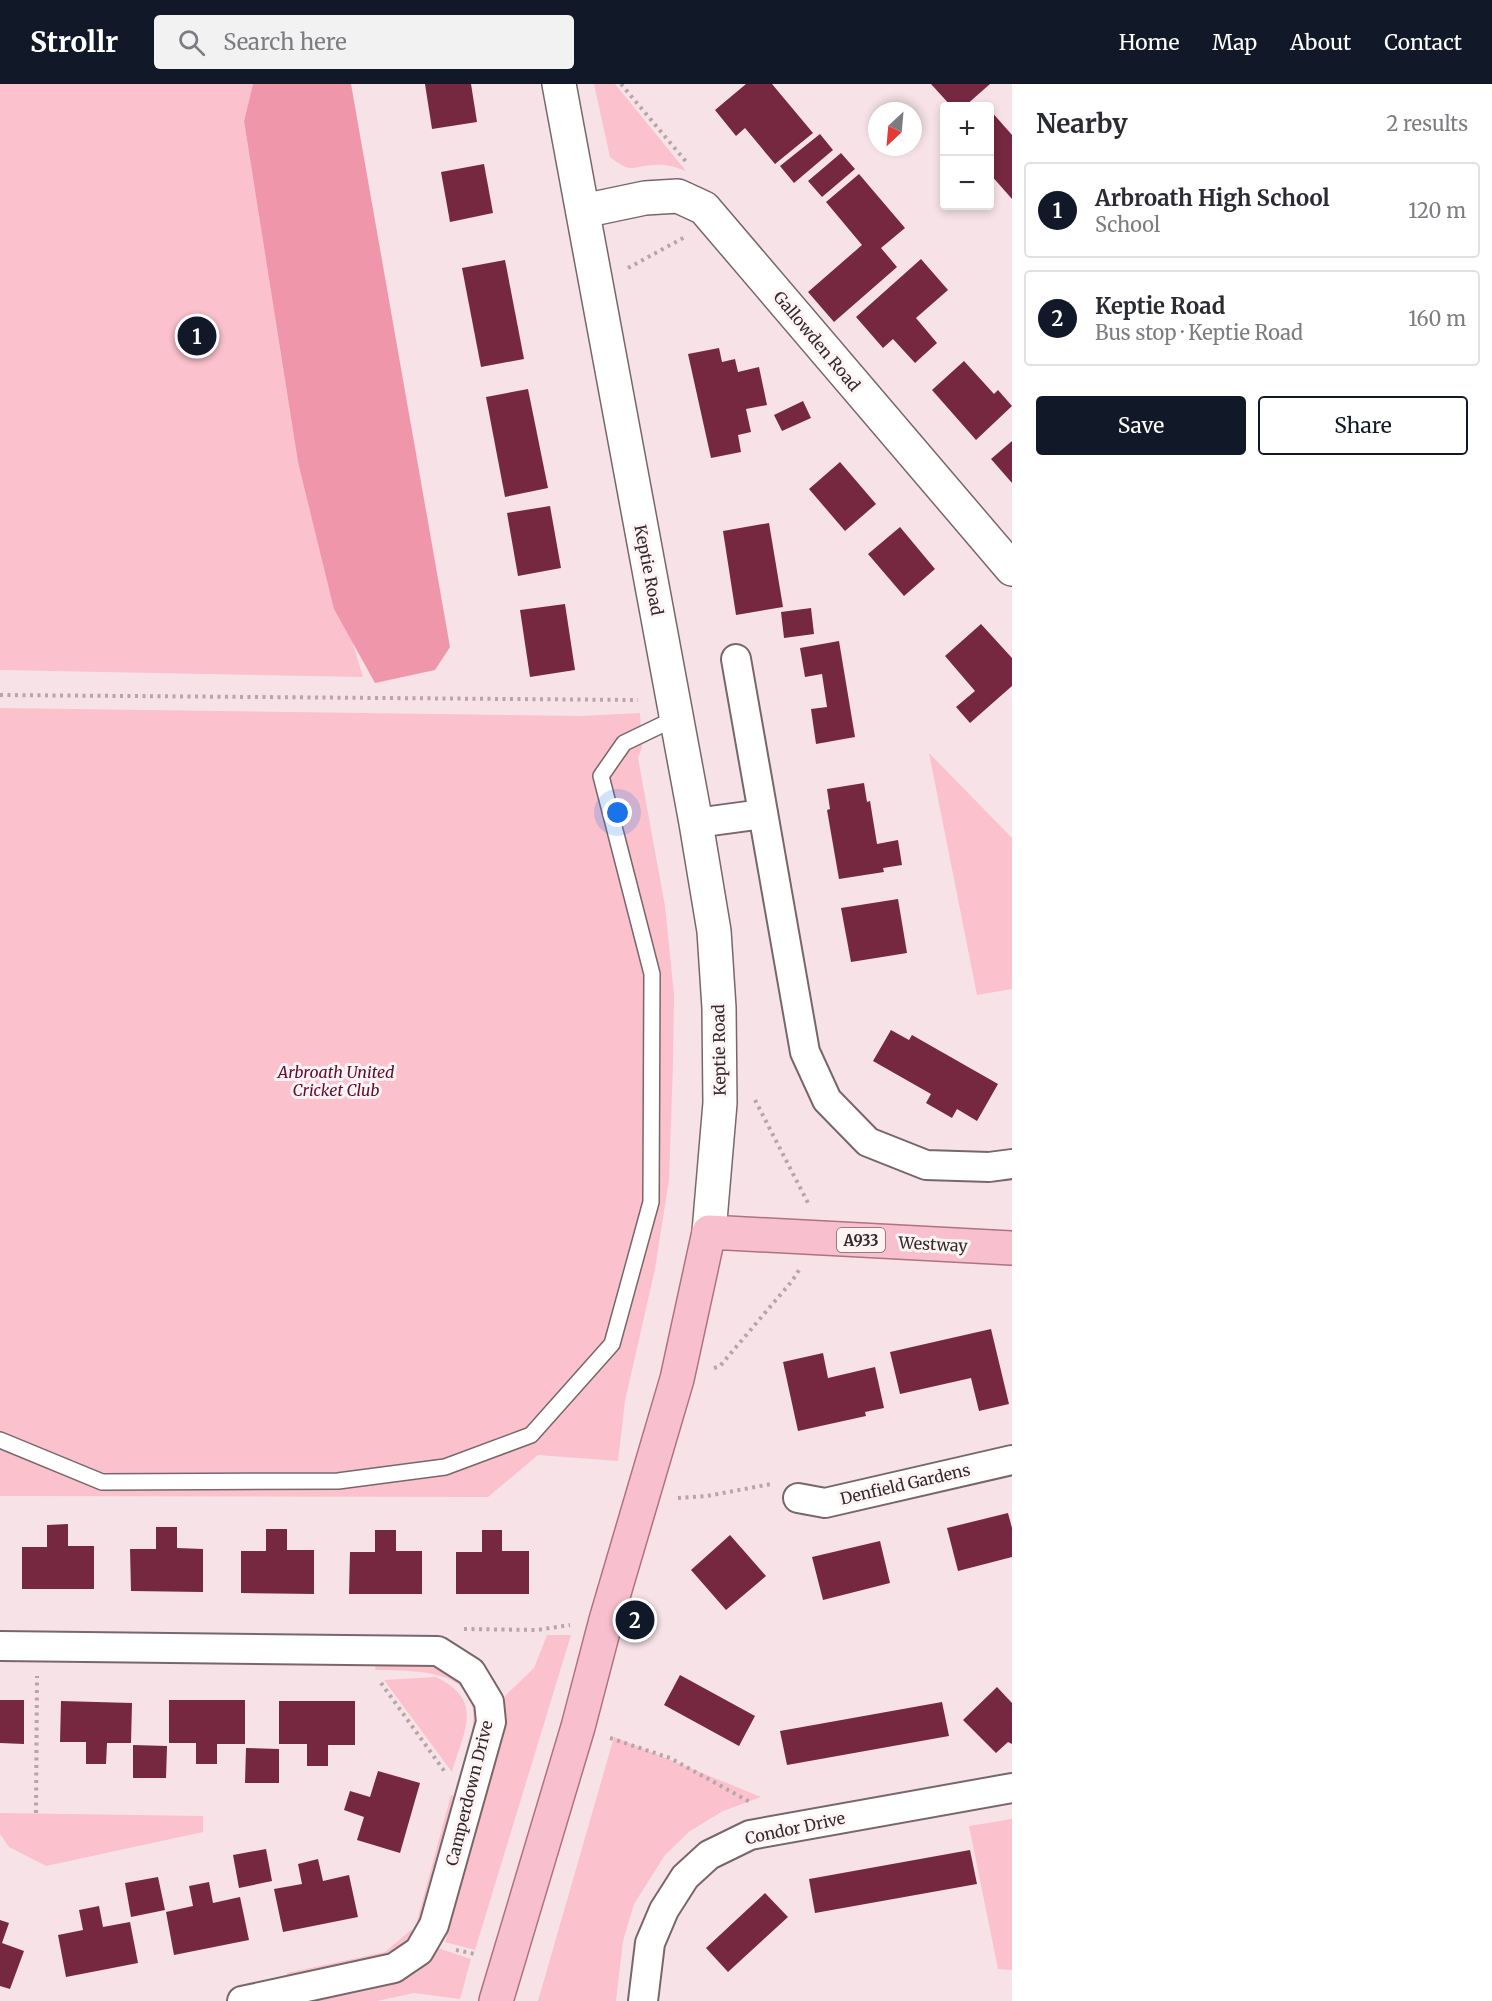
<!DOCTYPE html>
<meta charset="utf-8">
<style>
:root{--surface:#fff;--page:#f2f2f3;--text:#2b2b33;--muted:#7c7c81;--line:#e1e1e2;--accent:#111827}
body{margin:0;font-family:Merriweather,serif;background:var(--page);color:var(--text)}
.controls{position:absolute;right:18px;top:18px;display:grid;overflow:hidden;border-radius:6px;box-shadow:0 3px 9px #0003}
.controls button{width:54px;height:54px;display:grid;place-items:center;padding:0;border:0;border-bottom:2px solid var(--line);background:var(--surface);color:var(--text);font:30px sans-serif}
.compass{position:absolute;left:868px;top:18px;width:54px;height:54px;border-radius:50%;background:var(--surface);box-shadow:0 3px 9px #0003;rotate:206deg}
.you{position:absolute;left:618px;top:729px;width:21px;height:21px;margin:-15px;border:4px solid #fff;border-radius:50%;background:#1a73e8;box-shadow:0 0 0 9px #1a73e833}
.badge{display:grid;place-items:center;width:39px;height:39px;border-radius:50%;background:var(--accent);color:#fff;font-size:20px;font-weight:700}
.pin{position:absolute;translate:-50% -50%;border:3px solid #fff;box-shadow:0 2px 6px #0006}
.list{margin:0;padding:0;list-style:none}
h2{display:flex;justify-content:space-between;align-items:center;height:78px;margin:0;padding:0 24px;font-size:26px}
h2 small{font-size:20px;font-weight:400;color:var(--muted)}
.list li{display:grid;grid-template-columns:39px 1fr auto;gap:18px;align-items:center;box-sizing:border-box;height:96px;margin:0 12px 12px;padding:0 12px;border:2px solid var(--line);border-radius:6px}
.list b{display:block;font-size:22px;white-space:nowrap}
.list p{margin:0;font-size:20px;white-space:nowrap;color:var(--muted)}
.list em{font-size:20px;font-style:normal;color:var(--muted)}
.actions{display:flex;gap:12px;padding:18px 24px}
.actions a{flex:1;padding:14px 0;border:2px solid var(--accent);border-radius:6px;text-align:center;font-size:21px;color:var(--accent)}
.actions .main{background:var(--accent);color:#fff}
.icon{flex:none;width:33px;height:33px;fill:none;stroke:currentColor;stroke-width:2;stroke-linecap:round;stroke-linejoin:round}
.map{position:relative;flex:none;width:1012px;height:1917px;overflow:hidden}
header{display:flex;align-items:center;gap:36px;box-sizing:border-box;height:84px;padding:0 30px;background:var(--accent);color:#fff}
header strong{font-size:28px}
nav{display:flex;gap:33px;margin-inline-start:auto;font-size:21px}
.search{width:420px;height:54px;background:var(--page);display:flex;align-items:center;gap:15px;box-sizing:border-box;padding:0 21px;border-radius:6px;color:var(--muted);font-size:22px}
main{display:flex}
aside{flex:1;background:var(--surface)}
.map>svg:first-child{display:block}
.green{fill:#fbc1cd}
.forest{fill:#f096ab}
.building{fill:#752840}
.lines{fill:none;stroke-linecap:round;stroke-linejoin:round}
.service-casing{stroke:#78676a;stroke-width:18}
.minor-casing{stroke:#78676a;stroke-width:32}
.tertiary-casing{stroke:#78676a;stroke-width:36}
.secondary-casing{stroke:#78676a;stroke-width:36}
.primary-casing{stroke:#b07180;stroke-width:36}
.path{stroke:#b5a6a9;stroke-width:4;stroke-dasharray:3 4.5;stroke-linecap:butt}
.service{stroke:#fff;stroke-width:15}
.minor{stroke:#fff;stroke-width:28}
.tertiary{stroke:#fff;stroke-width:33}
.secondary{stroke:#fff;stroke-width:33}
.primary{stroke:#f8c0ce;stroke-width:33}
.labels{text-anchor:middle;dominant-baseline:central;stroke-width:6;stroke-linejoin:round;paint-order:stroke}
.shield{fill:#fff3f5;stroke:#706768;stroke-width:1.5}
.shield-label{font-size:15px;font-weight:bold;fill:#322b2c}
.street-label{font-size:16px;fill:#322b2c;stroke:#fff3f5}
.park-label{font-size:16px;font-style:italic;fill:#5d0e2c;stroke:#fff3f5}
</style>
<header>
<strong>Strollr</strong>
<div class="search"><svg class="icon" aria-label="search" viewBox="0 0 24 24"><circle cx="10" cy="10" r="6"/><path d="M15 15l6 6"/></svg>Search here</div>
<nav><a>Home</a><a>Map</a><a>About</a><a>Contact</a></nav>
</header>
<main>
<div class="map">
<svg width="1012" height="1917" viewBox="0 0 1012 1917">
<rect width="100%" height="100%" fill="#f7e3e7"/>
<g class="green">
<polygon points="0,0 253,0 244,37 298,378 363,593 0,586"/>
<path d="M 594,0 L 615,0 L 686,87 C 675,83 666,80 654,81 C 630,82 633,91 610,73 Z"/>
<polygon points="0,624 581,632 640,629 642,663 638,674 665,822 674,911 673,979 669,1096 655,1185 625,1317 618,1377 538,1371 488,1413 0,1412"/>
<polygon points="929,669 1012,754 1012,905 977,911"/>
<polygon points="547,1551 571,1551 475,1866 445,1858 493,1684 505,1612 534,1584"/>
<path d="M 376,1580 L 434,1580 L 475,1608 L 481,1641 L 462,1691 C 466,1674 471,1657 473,1640 C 480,1583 413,1587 375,1586 Z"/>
<path d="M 436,1593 C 485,1617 464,1646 452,1688 L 384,1596 Z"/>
<polygon points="614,1653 761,1713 723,1727 690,1747 665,1771 634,1820 623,1857 616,1917 538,1917"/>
<polygon points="451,1711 458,1716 422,1838 417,1837"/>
<polygon points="0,1729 203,1732 203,1748 46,1782 9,1763 0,1750"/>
<polygon points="1012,1735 1012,1886 998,1885 969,1742"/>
<polygon points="411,1846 417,1850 392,1873 288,1896 287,1889 385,1868"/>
<path d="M 438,1864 L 471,1875 L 460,1915 L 414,1909 L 377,1917 L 312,1917 C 341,1911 397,1905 420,1886 C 426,1880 432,1871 438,1864 Z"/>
</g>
<polygon class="forest" points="253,0 351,0 450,563 435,586 375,599 334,525 298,378 244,37"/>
<g class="building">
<polygon points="425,0 471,0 477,38 432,45"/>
<polygon points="746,0 772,0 813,49 775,80 745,44 736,52 715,26"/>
<polygon points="931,0 990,0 965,22 951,22"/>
<polygon points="990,26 1012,51 1012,115 990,90"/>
<polygon points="820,50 833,66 794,99 780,82"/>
<polygon points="841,69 855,85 822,113 808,97"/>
<polygon points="484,80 493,129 450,138 441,88"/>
<polygon points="859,90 905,144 881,164 897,183 834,238 808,208 862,161 826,118"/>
<polygon points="921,175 948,206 916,234 937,259 915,279 893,255 883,264 856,233"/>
<polygon points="505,176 524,275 481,283 462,184"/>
<polygon points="719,264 722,278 735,275 738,288 759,283 767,321 746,325 751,348 738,351 741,368 711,374 688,270"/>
<polygon points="964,277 994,310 998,306 1012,322 976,356 932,306"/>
<polygon points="528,305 548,404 505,413 486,313"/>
<polygon points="803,317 811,334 782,347 774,331"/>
<polygon points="1012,357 1012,399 991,375"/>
<polygon points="840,378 876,420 845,447 809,405"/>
<polygon points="550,422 561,484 518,492 507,429"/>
<polygon points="769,439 783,523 736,531 723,447"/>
<polygon points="900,443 935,485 904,512 868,470"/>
<polygon points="565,520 575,586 530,593 520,526"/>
<polygon points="811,524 814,550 784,554 781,528"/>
<polygon points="981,540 1012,574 1012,602 970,639 956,623 975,607 945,572"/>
<polygon points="839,557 855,653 816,660 811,625 827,623 822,590 805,593 800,564"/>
<polygon points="864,699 867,718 870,717 877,760 898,756 902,781 883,784 884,788 839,795 827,726 830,725 827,705"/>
<polygon points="898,815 907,869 851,878 841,824"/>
<polygon points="891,946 909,956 912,951 998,1000 977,1037 957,1025 952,1034 926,1019 931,1010 873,977"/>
<polygon points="991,1245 1009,1320 979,1327 971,1294 900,1310 890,1268"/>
<polygon points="823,1269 828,1294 875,1283 884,1324 865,1328 866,1332 798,1347 783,1278"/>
<polygon points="1008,1429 1012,1444 1012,1473 958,1487 947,1444"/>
<polygon points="68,1440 68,1462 94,1462 94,1505 22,1505 22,1463 47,1463 47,1441"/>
<polygon points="156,1443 177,1443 177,1464 203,1465 203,1508 131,1507 130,1465 156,1465"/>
<polygon points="266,1445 287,1445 287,1466 314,1466 314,1510 241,1509 241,1467 266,1467"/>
<polygon points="375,1446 396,1446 396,1467 422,1467 422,1510 349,1510 350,1468 375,1468"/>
<polygon points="482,1446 502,1446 502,1467 529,1467 529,1510 456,1510 456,1468 482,1468"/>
<polygon points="730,1451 766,1492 726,1526 691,1486"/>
<polygon points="880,1457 890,1499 823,1516 812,1473"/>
<polygon points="680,1591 755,1632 739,1662 664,1621"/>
<polygon points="997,1603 1012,1619 1012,1660 1008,1658 996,1669 963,1636"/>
<polygon points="0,1616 24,1616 24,1660 0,1659"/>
<polygon points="169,1616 245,1616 245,1660 217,1660 217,1680 196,1680 196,1659 169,1659"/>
<polygon points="61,1617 132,1619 131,1659 107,1659 106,1680 86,1680 86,1658 60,1658"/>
<polygon points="279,1617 355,1617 355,1661 328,1661 328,1682 307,1682 307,1660 279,1660"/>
<polygon points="942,1618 949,1652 787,1681 780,1647"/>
<polygon points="133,1661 167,1662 166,1694 133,1694"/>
<polygon points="246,1664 279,1665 279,1699 245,1699"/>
<polygon points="378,1687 420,1699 400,1769 357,1756 364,1733 344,1726 350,1707 370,1713"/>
<polygon points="266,1765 272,1797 239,1804 233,1771"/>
<polygon points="970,1766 977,1800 815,1829 809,1795"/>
<polygon points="318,1775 323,1797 349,1791 358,1833 283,1848 274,1805 302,1800 298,1780"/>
<polygon points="158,1793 165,1826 131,1833 125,1799"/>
<polygon points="209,1798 213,1819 240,1813 249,1856 174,1871 166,1828 193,1822 189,1802"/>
<polygon points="765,1809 788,1833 728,1888 706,1864"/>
<polygon points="99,1822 103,1843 130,1838 138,1879 66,1893 58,1851 83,1846 79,1826"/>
<polygon points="0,1836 9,1839 2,1859 24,1867 10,1905 0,1902"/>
</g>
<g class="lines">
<defs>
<polyline id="service" points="0,1356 102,1398 338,1397 445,1383 531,1351 612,1260 651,1118 652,890 601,692 624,659 676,634"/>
<g id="minor">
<polyline points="736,575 805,968 827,1016 868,1058 926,1081 989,1083 1012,1080"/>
<polyline points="696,739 763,730"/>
<polyline points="798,1414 825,1419 1012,1376"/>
<polyline points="0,1562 438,1567 471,1588 489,1618 491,1638 434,1841 419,1867 394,1884 242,1917"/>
<polyline points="643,1917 650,1859 664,1826 685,1793 709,1771 750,1751 1012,1704"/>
</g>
<polyline id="tertiary" points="583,127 645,114 678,112 704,124 1012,485"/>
<polyline id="secondary" points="559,0 696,739 714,847 719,924 720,1019 709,1148"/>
<polyline id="primary" points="496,1917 578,1643 606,1536 677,1295 709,1148 1012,1164"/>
</defs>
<use href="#service" class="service-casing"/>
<use href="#minor" class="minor-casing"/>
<use href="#tertiary" class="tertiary-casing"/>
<use href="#secondary" class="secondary-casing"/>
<use href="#primary" class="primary-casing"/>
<g class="path">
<polyline points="621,0 688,80"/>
<polyline points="628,184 685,153"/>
<polyline points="0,611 638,616"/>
<polyline points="755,1016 808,1119"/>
<polyline points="714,1284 720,1282 792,1197 799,1186"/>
<polyline points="678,1414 707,1412 771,1400"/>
<polyline points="464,1545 537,1546 570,1541"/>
<polyline points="381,1599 445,1688"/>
<polyline points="610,1654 670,1674 750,1718"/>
<polyline points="36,1729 37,1592"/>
<polyline points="456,1866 475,1870"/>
</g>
<use href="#service" class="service"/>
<use href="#minor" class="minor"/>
<use href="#tertiary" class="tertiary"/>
<use href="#secondary" class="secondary"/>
<use href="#primary" class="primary"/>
</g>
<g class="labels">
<rect class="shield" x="837" y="1144" width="48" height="24" rx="4.5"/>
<g class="shield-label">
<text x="861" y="1156">A933</text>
</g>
<g class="street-label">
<text transform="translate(817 257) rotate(50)">Gallowden Road</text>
<text transform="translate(649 486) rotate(79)">Keptie Road</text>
<text transform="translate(719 966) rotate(-91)">Keptie Road</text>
<text transform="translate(933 1160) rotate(3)">Westway</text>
<text transform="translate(905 1400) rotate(-13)">Denfield Gardens</text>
<text transform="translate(469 1709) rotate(-76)">Camperdown Drive</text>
<text transform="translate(795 1744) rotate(-12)">Condor Drive</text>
</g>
<g class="park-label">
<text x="336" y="988">Arbroath United<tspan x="336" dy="18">Cricket Club</tspan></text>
</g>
</g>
</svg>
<div class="controls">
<button>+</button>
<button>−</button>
</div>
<svg class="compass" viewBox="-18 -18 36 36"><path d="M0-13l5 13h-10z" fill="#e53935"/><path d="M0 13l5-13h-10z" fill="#7c7c81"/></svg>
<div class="you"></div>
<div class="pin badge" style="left:197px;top:252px">1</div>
<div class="pin badge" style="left:635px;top:1536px">2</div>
</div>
<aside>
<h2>Nearby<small>2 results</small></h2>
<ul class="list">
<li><span class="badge">1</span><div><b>Arbroath High School</b><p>School</p></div><em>120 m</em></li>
<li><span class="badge">2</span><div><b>Keptie Road</b><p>Bus stop · Keptie Road</p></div><em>160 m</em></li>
</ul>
<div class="actions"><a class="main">Save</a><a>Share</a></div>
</aside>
</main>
